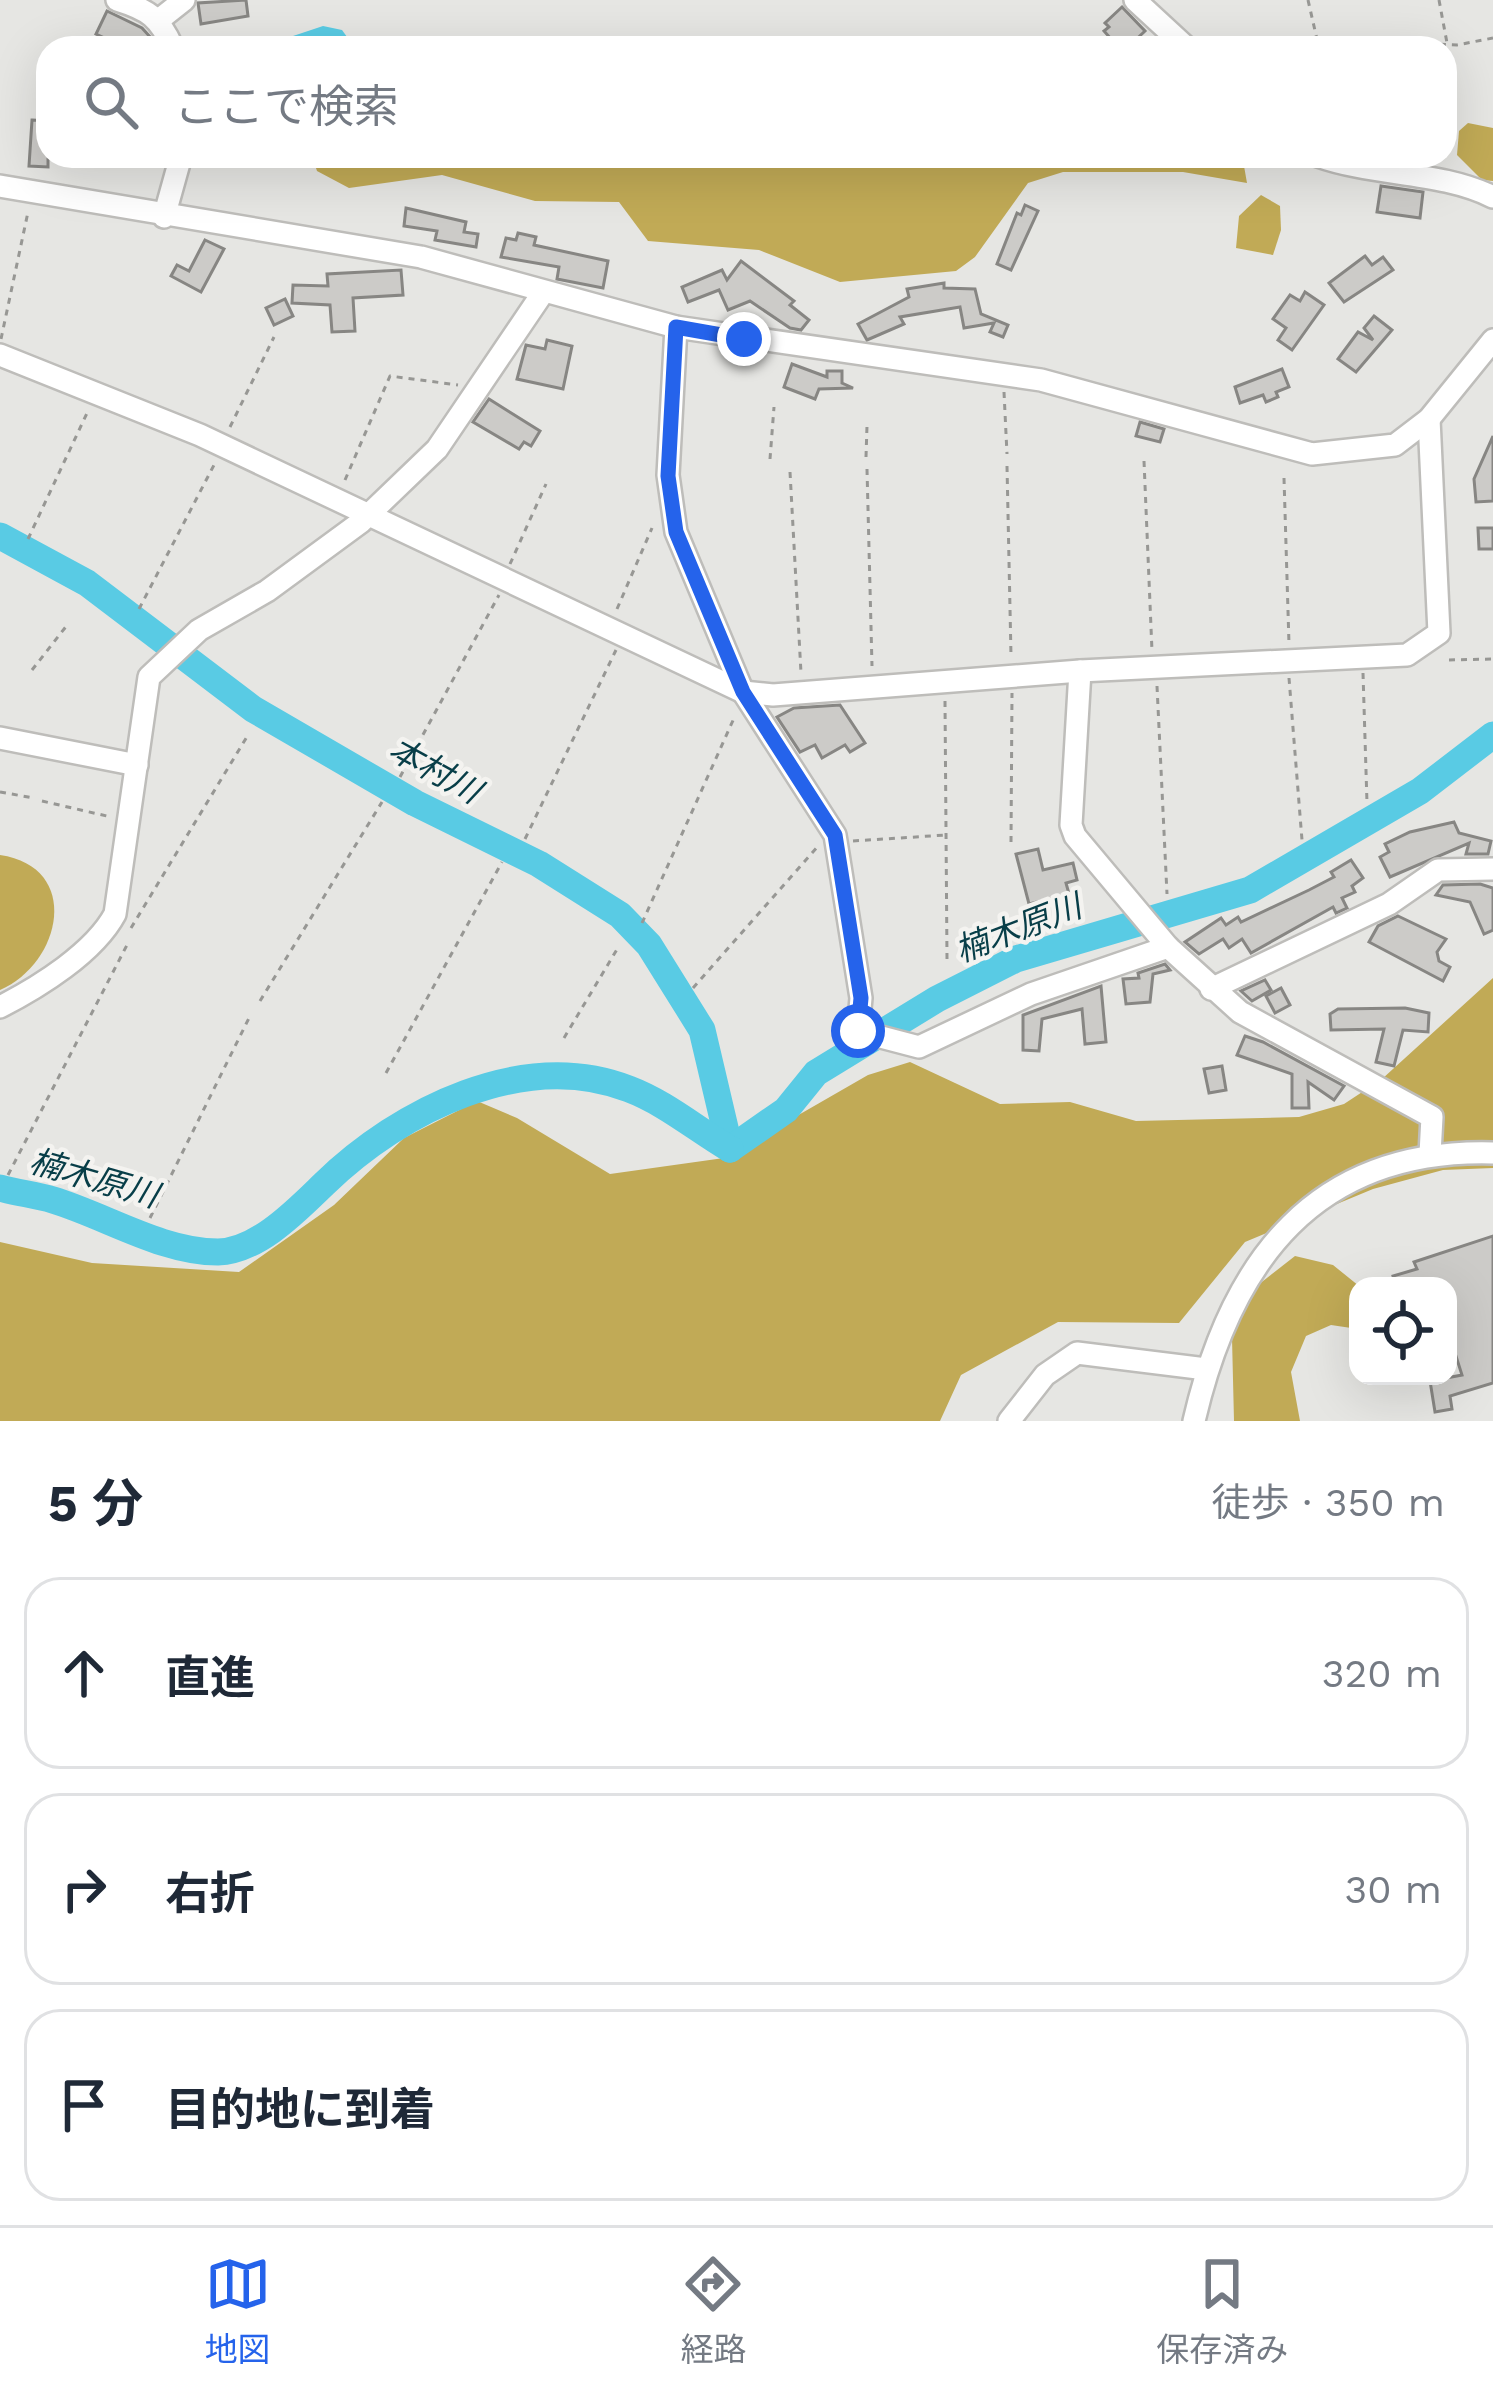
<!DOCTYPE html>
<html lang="ja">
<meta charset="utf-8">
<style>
:root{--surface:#fff;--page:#f2f2f3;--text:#1f2937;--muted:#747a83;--line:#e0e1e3;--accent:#2563eb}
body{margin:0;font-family:"Work Sans","Noto Sans JP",sans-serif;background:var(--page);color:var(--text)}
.controls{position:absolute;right:36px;bottom:36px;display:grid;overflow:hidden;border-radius:24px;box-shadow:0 12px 48px #0002}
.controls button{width:108px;height:108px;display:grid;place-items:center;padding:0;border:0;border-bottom:3px solid var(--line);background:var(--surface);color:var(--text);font:60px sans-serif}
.stop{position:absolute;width:36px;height:36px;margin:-27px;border:9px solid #2563eb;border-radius:50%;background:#fff}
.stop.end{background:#2563eb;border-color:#fff;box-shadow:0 3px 12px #0008}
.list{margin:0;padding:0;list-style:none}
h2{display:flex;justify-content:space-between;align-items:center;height:156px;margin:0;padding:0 48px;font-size:51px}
h2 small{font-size:39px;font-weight:400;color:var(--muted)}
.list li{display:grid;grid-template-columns:78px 1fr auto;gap:36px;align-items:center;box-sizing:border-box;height:192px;margin:0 24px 24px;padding:0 24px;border:3px solid var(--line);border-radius:36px}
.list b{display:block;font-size:45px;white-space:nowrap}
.list em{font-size:39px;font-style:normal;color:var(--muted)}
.icon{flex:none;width:66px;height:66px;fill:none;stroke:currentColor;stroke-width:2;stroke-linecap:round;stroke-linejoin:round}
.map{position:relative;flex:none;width:1493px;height:1421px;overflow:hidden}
.search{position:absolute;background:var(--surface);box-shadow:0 12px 48px #0002;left:36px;right:36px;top:36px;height:132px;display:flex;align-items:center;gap:30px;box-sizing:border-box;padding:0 42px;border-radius:36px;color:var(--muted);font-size:45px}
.sheet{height:804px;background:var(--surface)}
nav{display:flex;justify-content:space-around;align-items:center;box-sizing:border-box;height:168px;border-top:3px solid var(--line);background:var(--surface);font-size:33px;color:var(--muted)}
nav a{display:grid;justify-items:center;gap:6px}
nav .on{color:var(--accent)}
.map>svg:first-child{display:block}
.forest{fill:#c1aa56}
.water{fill:#59cbe4}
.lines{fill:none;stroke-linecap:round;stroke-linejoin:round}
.river{stroke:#59cbe4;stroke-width:27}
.building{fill:#cccbc8;stroke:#878683;stroke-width:3}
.minor-casing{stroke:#bebdba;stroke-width:26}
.path{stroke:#979794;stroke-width:3;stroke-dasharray:6 6;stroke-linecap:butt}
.minor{stroke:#fff;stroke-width:21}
.route{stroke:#2563eb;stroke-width:15}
.labels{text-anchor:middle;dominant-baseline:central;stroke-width:9;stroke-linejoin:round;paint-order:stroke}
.water-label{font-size:33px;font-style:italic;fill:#083e48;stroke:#f4f3f0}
</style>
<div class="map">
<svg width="1493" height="1421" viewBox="0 0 1493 1421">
<rect width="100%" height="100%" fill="#e6e6e3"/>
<g class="forest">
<polygon points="1468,123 1493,128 1493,181 1482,180 1457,155 1459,131"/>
<polygon points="312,156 1232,156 1244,166 1247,183 1183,172 1063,172 1028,183 975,257 956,271 840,282 759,250 648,241 619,202 535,201 442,175 349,188 317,171"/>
<polygon points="1261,195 1280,206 1281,230 1273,255 1236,248 1239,216"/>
<path d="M 0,855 C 82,867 62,963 0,990 Z"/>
<polygon points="1493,978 1493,1168 1443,1170 1373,1189 1245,1242 1179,1323 1058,1322 961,1375 940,1421 0,1421 0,1242 92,1263 239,1272 334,1205 404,1138 477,1101 517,1118 610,1174 724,1158 868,1075 910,1062 1000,1104 1070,1102 1136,1121 1299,1117 1344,1104 1382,1079"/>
<polygon points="1295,1256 1333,1265 1359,1286 1358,1329 1331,1325 1306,1336 1291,1372 1300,1421 1234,1421 1232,1338 1249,1292"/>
</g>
<polygon class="water" points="323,26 342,30 355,48 277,48 281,40"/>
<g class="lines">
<g class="river">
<polyline points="0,536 87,583 253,709 415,803 539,864 620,915 649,945 702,1030 730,1149"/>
<polyline points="730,1149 786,1110 816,1073 937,999 1016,959 1250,890 1420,791 1493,735"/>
<path d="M 0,1188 C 18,1193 36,1195 53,1200 C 106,1216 162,1252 218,1252 C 258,1251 297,1210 324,1184 C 400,1110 524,1048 629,1089 C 666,1103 696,1129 730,1149"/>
</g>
</g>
<g class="building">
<polygon points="246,0 248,16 201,24 198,3"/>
<polygon points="1122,7 1145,31 1127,48 1119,48 1104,31 1109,27 1105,23"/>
<polygon points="107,11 142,28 152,39 148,48 126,48 96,34"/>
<polygon points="32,120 48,121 48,167 29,166"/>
<polygon points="1381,186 1423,192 1420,218 1377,212"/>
<polygon points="1025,205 1038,211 1011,270 997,264 1017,213 1021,215"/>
<polygon points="406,208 466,222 464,232 478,234 476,247 435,240 437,231 404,226"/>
<polygon points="518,233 536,237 534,245 608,261 603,288 557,279 559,267 501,257 506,238 516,240"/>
<polygon points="205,240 224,249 201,292 171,276 177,265 189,271"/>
<polygon points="1365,256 1372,265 1383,257 1393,270 1344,302 1329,283"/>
<polygon points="741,261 794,301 790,305 809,320 801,330 790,328 750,301 728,310 719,290 688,302 682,287 722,270 727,280"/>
<polygon points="401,270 403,295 353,298 355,331 332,332 330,305 292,303 293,285 328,286 327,274"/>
<polygon points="944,283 944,288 975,289 981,314 1008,325 1003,337 990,332 994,323 964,328 960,307 900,317 904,324 867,340 858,324 909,297 907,289"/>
<polygon points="1305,292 1324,305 1292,350 1278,340 1286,328 1273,319 1290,295 1300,301"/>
<polygon points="285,299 293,316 274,325 266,308"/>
<polygon points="1374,316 1392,330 1356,372 1338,359 1358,332 1373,340 1364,328"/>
<polygon points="547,340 572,346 563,389 517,379 526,345 545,349"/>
<polygon points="792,364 827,377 827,371 842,371 842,383 853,388 819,389 815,399 784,387"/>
<polygon points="1282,369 1289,387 1276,392 1278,397 1266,402 1263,395 1240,403 1235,387"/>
<polygon points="489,399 540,431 531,446 524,442 519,449 473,422"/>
<polygon points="1140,422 1164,429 1160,442 1136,436"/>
<polygon points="1493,436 1493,501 1476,502 1474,479"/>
<polygon points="1478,528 1493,528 1493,549 1479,549"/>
<polygon points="840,705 865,743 850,752 845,745 822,758 815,745 800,752 777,717 794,708"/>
<polygon points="1454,822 1459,833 1491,841 1488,854 1466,854 1469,843 1390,877 1380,857 1389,852 1385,844 1410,832"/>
<polygon points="1038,849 1043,870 1073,863 1077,880 1066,883 1069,894 1029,904 1016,854"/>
<polygon points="1351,860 1363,878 1352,886 1355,892 1342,898 1347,908 1336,913 1333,907 1251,953 1242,939 1229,948 1223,939 1199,954 1185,942 1221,918 1226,925 1238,917 1241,922 1309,890 1334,877 1331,872"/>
<polygon points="1480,884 1493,888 1493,930 1484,934 1470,902 1436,895 1443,885"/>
<polygon points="1398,916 1446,939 1437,952 1439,961 1450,967 1443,981 1369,942 1378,926"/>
<polygon points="1165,964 1170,970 1153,974 1150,1002 1126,1004 1123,979 1139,978 1138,973"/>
<polygon points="1265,980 1271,990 1252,1001 1241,991"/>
<polygon points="1101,986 1106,1042 1085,1044 1082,1009 1042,1019 1039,1051 1023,1050 1023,1015"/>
<polygon points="1281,988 1290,1005 1275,1013 1266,996"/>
<polygon points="1405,1008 1429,1013 1428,1032 1403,1030 1394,1066 1376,1062 1384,1029 1331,1030 1330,1014 1338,1009"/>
<polygon points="1245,1036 1263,1042 1344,1086 1334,1100 1308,1082 1309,1108 1292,1108 1292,1074 1237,1055"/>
<polygon points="1222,1066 1226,1090 1209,1093 1204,1069"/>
<polygon points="1493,1236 1493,1383 1450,1396 1452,1409 1435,1412 1430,1381 1462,1375 1454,1350 1448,1352 1448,1286 1396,1286 1393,1276 1417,1269 1414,1262"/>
</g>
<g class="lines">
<defs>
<g id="minor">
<path d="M 117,0 C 149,10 159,17 173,48"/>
<polyline points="1135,0 1187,48"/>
<polyline points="160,19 184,0"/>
<path d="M 1318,156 C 1374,176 1441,171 1493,197"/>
<polyline points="0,186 421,257 676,327 1041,380 1312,454 1395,445 1429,419 1493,340"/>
<polyline points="164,217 181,156"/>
<polyline points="676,327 668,475 676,532 743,692 835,835 861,998 858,1031 919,1047 1031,994 1168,947"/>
<polyline points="0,355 200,435 743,692 773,695 1080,671 1407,655 1439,633 1429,419"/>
<polyline points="1080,671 1071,825 1075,836 1168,947 1240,1012 1432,1117 1430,1154"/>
<polyline points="0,738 137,765"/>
<polyline points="1211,989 1389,904 1438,870 1493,869"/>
<path d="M 0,1007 C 39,987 94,953 115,914 L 149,677 L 199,630 L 267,591 L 361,522 L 437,449 L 542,294"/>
<polyline points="1009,1421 1045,1375 1077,1353 1206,1369"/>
<path d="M 1194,1421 C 1231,1261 1315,1148 1493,1153"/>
</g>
</defs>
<use href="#minor" class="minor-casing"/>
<g class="path">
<polyline points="1308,0 1319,48"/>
<polyline points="1439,0 1447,43"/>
<polyline points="1320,39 1457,45 1493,38"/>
<polyline points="1,339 28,212"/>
<polyline points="1004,392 1007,454"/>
<polyline points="230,427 274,337"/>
<polyline points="866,457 867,426"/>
<polyline points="770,459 774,407"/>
<polyline points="1144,461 1152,651"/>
<polyline points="1007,466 1011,656"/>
<polyline points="867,469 872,666"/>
<polyline points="790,472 801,673"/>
<polyline points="1284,478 1289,644"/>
<polyline points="345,480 390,376 458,385"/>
<polyline points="28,539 88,411"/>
<polyline points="510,564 546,484"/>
<polyline points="139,609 214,465"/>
<polyline points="617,609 652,528"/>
<polyline points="1449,660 1493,659"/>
<polyline points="32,670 68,624"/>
<polyline points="1363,673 1367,803"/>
<polyline points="1289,678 1302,840"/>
<polyline points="1157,686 1167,894"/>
<polyline points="945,701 947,959"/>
<polyline points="400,777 499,595"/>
<polyline points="0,792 34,798"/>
<polyline points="42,801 111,817"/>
<polyline points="525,839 616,650"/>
<polyline points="853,841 946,835"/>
<polyline points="1011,842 1012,693"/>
<polyline points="642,923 735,716"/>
<polyline points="131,928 248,735"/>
<polyline points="693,988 819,845"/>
<polyline points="260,1001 382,802"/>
<polyline points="564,1038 619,946"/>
<polyline points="386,1073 502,862"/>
<polyline points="8,1175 127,945"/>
<polyline points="150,1218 250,1016"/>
</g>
<use href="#minor" class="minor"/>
</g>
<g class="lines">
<polyline class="route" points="744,339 676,327 668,476 676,532 743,692 835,835 861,998 858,1031"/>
</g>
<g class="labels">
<g class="water-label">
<text transform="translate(435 770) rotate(29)">本村川</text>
<text transform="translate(1018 928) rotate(-21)">楠木原川</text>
<text transform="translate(94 1178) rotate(16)">楠木原川</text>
</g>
</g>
</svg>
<div class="controls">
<button><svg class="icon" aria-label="locate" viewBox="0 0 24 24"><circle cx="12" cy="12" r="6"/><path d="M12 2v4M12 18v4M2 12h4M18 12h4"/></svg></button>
</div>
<div class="stop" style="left:858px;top:1031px"></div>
<div class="stop end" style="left:744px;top:339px"></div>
<div class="search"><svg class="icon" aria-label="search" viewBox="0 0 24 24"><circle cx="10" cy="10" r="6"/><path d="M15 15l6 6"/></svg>ここで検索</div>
</div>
<section class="sheet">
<h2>5 分<small>徒歩 · 350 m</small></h2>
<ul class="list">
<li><svg class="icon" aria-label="ahead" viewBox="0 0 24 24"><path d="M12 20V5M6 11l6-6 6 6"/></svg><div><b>直進</b></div><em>320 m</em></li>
<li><svg class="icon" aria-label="right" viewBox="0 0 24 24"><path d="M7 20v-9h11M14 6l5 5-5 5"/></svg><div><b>右折</b></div><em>30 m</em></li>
<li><svg class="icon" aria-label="arrive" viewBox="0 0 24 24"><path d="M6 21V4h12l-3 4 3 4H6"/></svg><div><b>目的地に到着</b></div></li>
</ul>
</section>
<nav>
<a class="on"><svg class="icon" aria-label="map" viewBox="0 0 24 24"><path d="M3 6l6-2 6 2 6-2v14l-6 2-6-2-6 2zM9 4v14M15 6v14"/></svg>地図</a>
<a><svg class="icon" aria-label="directions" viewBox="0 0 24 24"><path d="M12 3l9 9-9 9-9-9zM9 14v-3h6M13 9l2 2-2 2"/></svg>経路</a>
<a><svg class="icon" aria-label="saved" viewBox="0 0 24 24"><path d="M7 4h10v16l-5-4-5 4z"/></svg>保存済み</a>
</nav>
